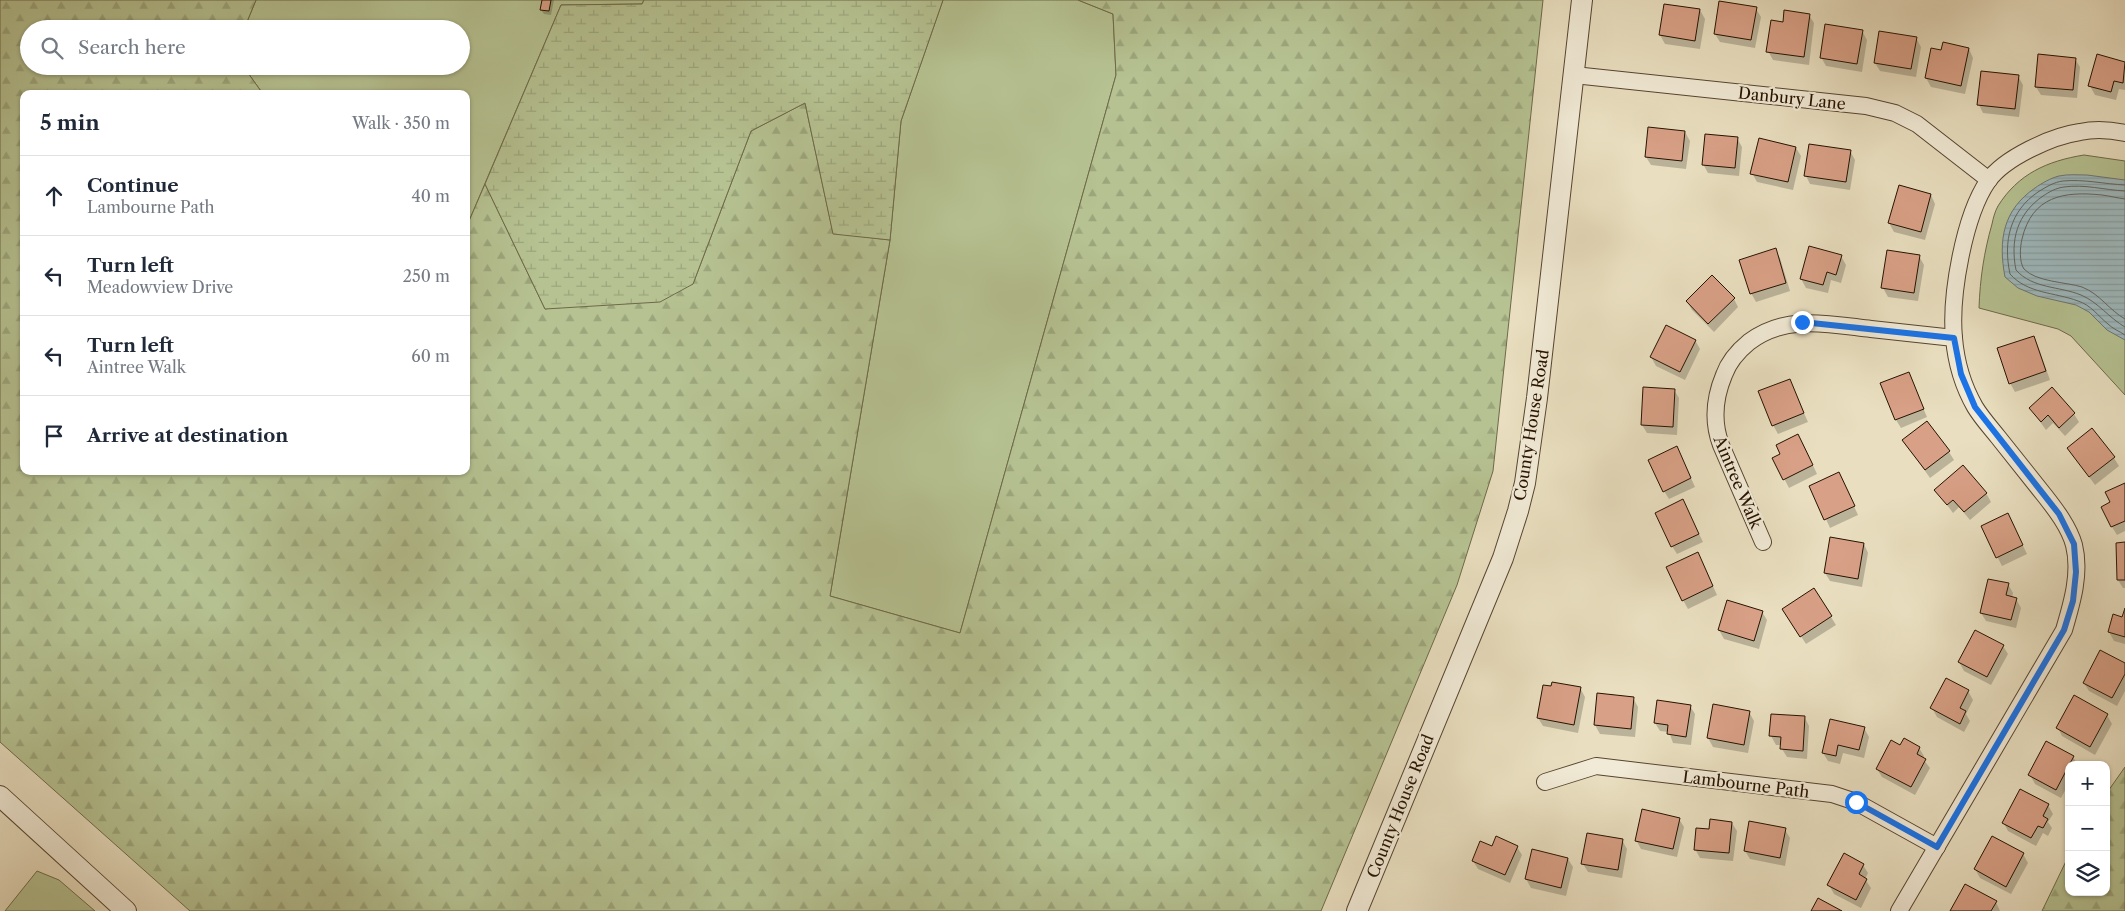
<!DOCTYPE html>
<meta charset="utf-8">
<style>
:root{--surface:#fff;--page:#f6f6f7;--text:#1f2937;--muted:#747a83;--line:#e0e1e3}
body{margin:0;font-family:"Libre Caslon Text",serif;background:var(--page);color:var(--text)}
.controls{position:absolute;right:15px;bottom:15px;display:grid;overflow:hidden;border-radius:10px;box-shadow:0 1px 4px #0004}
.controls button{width:45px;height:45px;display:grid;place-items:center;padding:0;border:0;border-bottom:1px solid var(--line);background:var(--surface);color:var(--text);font:25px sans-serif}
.stop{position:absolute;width:15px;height:15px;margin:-11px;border:4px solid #1a73e8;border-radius:50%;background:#fff}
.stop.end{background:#1a73e8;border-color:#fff;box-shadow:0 1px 5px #0008}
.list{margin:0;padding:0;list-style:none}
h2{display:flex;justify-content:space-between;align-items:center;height:65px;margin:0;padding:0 20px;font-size:21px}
h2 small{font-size:16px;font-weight:400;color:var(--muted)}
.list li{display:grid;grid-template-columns:32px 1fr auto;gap:15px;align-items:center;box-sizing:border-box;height:80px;padding:0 20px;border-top:1px solid var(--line)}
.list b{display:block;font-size:19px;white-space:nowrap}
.list p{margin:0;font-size:16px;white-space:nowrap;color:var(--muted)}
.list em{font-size:16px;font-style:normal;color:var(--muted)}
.icon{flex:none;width:28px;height:28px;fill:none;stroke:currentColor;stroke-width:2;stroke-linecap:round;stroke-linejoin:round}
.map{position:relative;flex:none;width:2125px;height:911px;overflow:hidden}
.search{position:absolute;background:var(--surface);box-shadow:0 1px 4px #0004;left:20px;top:20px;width:450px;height:55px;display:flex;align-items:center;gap:12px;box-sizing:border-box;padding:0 18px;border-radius:28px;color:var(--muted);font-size:19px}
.panel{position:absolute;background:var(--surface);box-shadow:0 1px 4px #0004;left:20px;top:90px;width:450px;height:385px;border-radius:10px}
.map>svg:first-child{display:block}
.grass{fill:#b6c292;stroke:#6e6a49}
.forest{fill:url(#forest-firs);stroke:#6e6a49}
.wetland{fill:url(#wetland-marsh);stroke:#6e6a49}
.water{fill:url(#water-rules);stroke:#6e7672}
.shadow{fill:#0003}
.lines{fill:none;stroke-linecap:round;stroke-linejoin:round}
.shore{stroke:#62665f;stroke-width:1}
.building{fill:#d8a086;stroke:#261200}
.minor-casing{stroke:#574530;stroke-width:18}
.tertiary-casing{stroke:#574530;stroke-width:22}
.minor{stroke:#f1ead6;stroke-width:16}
.tertiary{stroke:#f1ead6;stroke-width:20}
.route{stroke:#1a73e8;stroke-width:6}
.labels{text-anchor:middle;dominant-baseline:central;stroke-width:4.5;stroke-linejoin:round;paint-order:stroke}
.street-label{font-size:16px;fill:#261200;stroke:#f1ead6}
</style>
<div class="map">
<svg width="2125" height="911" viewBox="0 0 2125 911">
<defs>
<pattern id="forest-firs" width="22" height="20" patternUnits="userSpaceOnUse" patternTransform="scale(1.25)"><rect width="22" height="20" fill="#b6c292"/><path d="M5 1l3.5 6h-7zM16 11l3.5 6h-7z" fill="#9ca67c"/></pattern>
<pattern id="wetland-marsh" width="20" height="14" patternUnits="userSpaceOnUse" patternTransform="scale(1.25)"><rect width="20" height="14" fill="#b6c292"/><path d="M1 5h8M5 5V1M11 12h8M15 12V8" fill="none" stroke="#9ca67c"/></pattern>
<pattern id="water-rules" width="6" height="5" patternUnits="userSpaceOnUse" patternTransform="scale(1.25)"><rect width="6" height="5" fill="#9eb9be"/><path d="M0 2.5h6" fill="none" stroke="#889ea2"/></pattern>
</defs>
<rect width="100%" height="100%" fill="#e9dfc0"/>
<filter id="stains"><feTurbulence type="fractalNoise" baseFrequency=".004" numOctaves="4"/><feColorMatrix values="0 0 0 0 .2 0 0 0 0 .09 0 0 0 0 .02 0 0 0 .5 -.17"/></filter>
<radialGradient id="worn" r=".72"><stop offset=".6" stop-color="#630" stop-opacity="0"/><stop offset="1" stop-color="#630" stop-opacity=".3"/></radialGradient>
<g class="grass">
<polygon points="256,0 644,0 642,4 561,5 466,228 466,94 263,94 243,66 461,66 461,29 244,29"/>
<polygon points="943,0 1078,0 1113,14 1116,75 960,633 830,596 890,240 901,121"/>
<path d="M 2084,155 L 2125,161 L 2125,395 L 2071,336 L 2058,329 L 1979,308 C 1980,279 1984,252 1992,224 C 1993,219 1995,211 1998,206 C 2018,174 2047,161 2084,155 Z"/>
<polygon points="37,871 59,880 95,911 5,911"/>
</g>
<g class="forest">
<polygon points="0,0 256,0 244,29 29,29 29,66 243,66 263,94 24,94 24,471 466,471 466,228 485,184 545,309 693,284 751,131 805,103 833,233 890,240 830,596 960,633 1116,75 1113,14 1078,0 1543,0 1493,471 1457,585 1321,911 190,911 0,742"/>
<polygon points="2125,767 2125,911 2042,911 2069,855 2069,892 2106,892 2106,794"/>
</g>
<polygon class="wetland" points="644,0 943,0 901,121 890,240 833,234 805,103 751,131 693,284 660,302 545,309 485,184 561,5 642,4"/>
<path class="water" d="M 2087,175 L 2125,180 L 2125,340 L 2107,330 L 2089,312 L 2076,305 L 2037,296 L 2018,288 L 2005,277 C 1998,240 2003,210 2035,188 C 2042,183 2051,178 2059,176 C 2068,174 2078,175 2087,175 Z"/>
<g class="shadow">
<polygon points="543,0 554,0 551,15 544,14 541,10"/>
<polygon points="1665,5 1700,10 1705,19 1700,49 1665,44 1660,35"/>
<polygon points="1756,9 1761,17 1755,48 1720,42 1715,34"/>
<polygon points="1809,15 1814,23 1809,65 1773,60 1768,51 1784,23"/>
<polygon points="1862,31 1867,40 1862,72 1826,66 1821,57"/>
<polygon points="1916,38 1921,47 1916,77 1880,71 1875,63"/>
<polygon points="1969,49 1973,58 1965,94 1931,87 1926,78 1932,50 1942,52"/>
<polygon points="2098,56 2125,63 2125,90 2119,89 2116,100 2095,95 2090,86"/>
<polygon points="2075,59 2080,67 2077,98 2041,95 2036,87"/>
<polygon points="2018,76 2023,85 2019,117 1983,113 1979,105"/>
<polygon points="1685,132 1690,141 1686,169 1651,165 1646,157"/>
<polygon points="1737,138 1742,147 1739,176 1708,173 1703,164"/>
<polygon points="1796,148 1801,156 1793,190 1757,182 1752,173"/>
<polygon points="1850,151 1855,160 1850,190 1810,184 1806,176"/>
<polygon points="1931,195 1935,204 1925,240 1894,232 1889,223"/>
<polygon points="1775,250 1780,258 1790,291 1756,302 1751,293"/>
<polygon points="1841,256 1846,265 1841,283 1831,280 1828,293 1806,288 1801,279"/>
<polygon points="1919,256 1924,265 1918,301 1888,297 1883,288"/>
<polygon points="1734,299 1738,307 1714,332 1692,310 1687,301"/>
<polygon points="2034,337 2038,346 2050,380 2015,392 2010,383"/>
<polygon points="1695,340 1700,349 1685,380 1656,366 1651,357"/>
<polygon points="1908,373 1927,417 1901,428 1896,420"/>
<polygon points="1789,380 1808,422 1778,434 1773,425"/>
<polygon points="2052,389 2074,414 2079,422 2065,436 2053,423 2046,430 2030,408"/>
<polygon points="1674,390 1679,398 1677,435 1647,433 1642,425"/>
<polygon points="1904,441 1949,452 1954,460 1930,478"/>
<polygon points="1803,444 1817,474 1789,488 1774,459"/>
<polygon points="2068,448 2114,458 2119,466 2095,485"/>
<polygon points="1681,456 1695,487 1669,499 1664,491"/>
<polygon points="1843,482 1858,515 1830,528 1826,519"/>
<polygon points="2125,484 2125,531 2117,535 2112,527 2112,503"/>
<polygon points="1936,490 1986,493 1991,502 1970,520 1959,507 1953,513"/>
<polygon points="1687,509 1703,542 1677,554 1672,546"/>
<polygon points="2012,523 2027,554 2002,566 1982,527"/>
<polygon points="2125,543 2125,588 2123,588 2118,580"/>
<polygon points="1864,544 1868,553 1862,587 1830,581 1825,573"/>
<polygon points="1702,562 1717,595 1688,609 1683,600"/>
<polygon points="2008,584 2013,593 2012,598 2016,599 2021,608 2016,628 1986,621 1981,613"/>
<polygon points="1762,612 1767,620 1759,649 1724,639 1719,630"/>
<polygon points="2125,612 2125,644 2114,641 2109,632 2123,618"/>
<polygon points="1831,617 1836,625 1806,644 1789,618"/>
<polygon points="2003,646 2008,654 1991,685 1964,671 1959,662"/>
<polygon points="2125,665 2125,691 2117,706 2089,691 2084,683"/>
<polygon points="1947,680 1968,691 1973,700 1966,714 1970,721 1964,732 1937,717 1932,708"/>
<polygon points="1580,688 1585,697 1578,733 1543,726 1538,718"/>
<polygon points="1633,698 1638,707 1635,737 1600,734 1595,725"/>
<polygon points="1690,706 1695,714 1691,745 1673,743 1669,732 1660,731 1655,723"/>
<polygon points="1749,712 1754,721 1748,753 1713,747 1708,738"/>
<polygon points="2107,715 2112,724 2095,755 2062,736 2058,728"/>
<polygon points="1772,716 1805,718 1809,726 1807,759 1787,757 1782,749 1782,745 1776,745 1771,736"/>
<polygon points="1864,728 1869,737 1864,758 1843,753 1840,764 1828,761 1823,753"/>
<polygon points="1900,747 1919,748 1924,756 1923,759 1930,768 1915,795 1882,777 1877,769"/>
<polygon points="2073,757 2078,765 2069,765 2069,783 2061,798 2035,784 2030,775"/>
<polygon points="2048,805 2053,814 2048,822 2052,828 2048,836 2043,833 2036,846 2008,831 2003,822"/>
<polygon points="1679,819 1684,827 1677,857 1641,849 1636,840"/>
<polygon points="1732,823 1737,831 1733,861 1700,858 1695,849"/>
<polygon points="1785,830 1790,838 1785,866 1750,859 1745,851"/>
<polygon points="1622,840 1627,849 1622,878 1588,872 1583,864"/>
<polygon points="1493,847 1517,847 1522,855 1510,883 1478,869 1473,861"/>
<polygon points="2023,854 2028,863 2011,894 1980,878 1975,869"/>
<polygon points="1568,859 1573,867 1566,896 1531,888 1526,879"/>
<polygon points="1863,865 1868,873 1865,879 1871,888 1861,908 1834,894 1829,885"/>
<polygon points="1996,902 2000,911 1952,911"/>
</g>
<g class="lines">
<g class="shore">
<path d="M 2125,185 C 2104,184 2084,179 2063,181 C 2054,182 2046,187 2038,192 C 2010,211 2003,241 2010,274 C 2028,294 2054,292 2078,301 C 2091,305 2098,316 2108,324 C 2113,329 2119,331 2125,335"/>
<path d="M 2125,191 C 2104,190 2085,184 2064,187 C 2056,188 2049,192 2043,196 C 2017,214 2010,240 2016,270 C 2033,289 2059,286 2081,295 C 2098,302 2109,318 2125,327"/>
<path d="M 2125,199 C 2117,198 2110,196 2102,195 C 2064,191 2032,196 2022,239 C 2020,247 2019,262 2024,269 C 2036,282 2066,282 2082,287 C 2100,294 2109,310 2125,319"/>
</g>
</g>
<g class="building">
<polygon points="542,0 551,0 549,11 540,10"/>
<polygon points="1719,1 1757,7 1751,40 1714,34"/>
<polygon points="1664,4 1700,9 1695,41 1659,35"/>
<polygon points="1784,10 1810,14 1804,57 1766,52 1771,20 1783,22"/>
<polygon points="1825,24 1863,30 1857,64 1820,58"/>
<polygon points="1879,31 1917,37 1911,69 1874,63"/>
<polygon points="1943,42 1969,48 1961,86 1925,78 1931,48 1941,50"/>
<polygon points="2038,54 2076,58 2073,90 2035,87"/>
<polygon points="2097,54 2125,62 2123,83 2114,81 2111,92 2088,86"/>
<polygon points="1981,71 2019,75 2015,109 1977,105"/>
<polygon points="1648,127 1685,131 1682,161 1645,157"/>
<polygon points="1705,134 1738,137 1735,168 1702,165"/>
<polygon points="1759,138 1796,147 1788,182 1750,174"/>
<polygon points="1809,144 1851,150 1846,182 1804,176"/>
<polygon points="1899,185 1931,194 1921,232 1888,223"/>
<polygon points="1809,246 1842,255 1836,275 1827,272 1823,285 1800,279"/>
<polygon points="1776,248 1786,283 1750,294 1739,260"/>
<polygon points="1887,250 1920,255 1914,293 1881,288"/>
<polygon points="1712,275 1735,298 1708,324 1686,301"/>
<polygon points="1666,325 1696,340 1680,372 1650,357"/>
<polygon points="2034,336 2046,371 2009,384 1997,348"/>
<polygon points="1909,372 1924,409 1895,420 1880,383"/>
<polygon points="1790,379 1804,413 1772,426 1758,391"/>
<polygon points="1643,387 1675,389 1673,427 1641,425"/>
<polygon points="2052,387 2075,413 2059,428 2048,415 2041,422 2029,408"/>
<polygon points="1927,421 1950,451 1925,470 1902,440"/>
<polygon points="2092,428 2115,457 2089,477 2067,448"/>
<polygon points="1798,434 1813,465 1783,480 1772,458 1780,454 1776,445"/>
<polygon points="1677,446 1691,478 1663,492 1648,460"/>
<polygon points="1963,465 1987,493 1964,512 1953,500 1947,505 1934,490"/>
<polygon points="1839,472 1855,506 1824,520 1809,486"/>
<polygon points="2125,483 2125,521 2111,527 2101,507 2110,502 2105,492"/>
<polygon points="1683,499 1699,534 1671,547 1655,513"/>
<polygon points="2008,513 2023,545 1996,558 1981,526"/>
<polygon points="1830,537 1864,543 1858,579 1824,573"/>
<polygon points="2125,542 2125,580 2117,580 2116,543"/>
<polygon points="1698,552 1713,586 1682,601 1666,567"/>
<polygon points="1988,579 2009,583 2006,595 2017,598 2011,620 1980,613"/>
<polygon points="1814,588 1832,616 1800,637 1782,609"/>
<polygon points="1727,600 1763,611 1754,641 1718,630"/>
<polygon points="2125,608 2125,637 2108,632 2113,614 2122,617"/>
<polygon points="1975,630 2004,645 1987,677 1958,662"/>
<polygon points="2100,650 2125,663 2125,674 2112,698 2083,683"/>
<polygon points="1946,678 1969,690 1960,708 1966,711 1960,724 1930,708"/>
<polygon points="1552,682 1581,687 1574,725 1537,718 1543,685 1551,686"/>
<polygon points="1597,693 1634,697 1631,729 1594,725"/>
<polygon points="2074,695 2108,714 2090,747 2056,728"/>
<polygon points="1657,700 1691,705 1686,737 1667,734 1668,725 1654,723"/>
<polygon points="1713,704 1750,711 1744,745 1707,738"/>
<polygon points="1771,714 1805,716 1803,751 1780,749 1781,737 1769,736"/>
<polygon points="1830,719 1865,727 1859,750 1838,745 1836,756 1822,753"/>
<polygon points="1904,738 1920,747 1917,754 1926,759 1911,787 1876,769 1891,740 1900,745"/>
<polygon points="2046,741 2074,756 2056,790 2028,775"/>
<polygon points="2020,789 2049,804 2043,816 2048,819 2043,828 2038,826 2031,838 2002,823"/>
<polygon points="1642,809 1680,818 1673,849 1635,841"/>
<polygon points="1710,819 1732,822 1729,853 1694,850 1696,828 1709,829"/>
<polygon points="1749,821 1786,828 1780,858 1744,851"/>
<polygon points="1587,833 1623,839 1618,870 1581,864"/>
<polygon points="1496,836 1518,846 1505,875 1472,861 1480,841 1492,846"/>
<polygon points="1992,836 2024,853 2006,887 1974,869"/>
<polygon points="1532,849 1568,858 1561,888 1525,879"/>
<polygon points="1844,853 1864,864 1859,874 1867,879 1856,900 1827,885"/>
<polygon points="1965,884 1997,901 1991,911 1950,911"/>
<polygon points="1818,898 1842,911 1811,911"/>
</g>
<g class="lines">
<defs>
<g id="minor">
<polyline points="1574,75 1866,106 1895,113 1917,124 1989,180"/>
<path d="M 1763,542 L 1721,445 C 1712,421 1714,399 1724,375 C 1729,361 1738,351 1749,342 C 1786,314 1828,324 1871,329 C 1898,332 1926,335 1954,338"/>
<polyline points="1545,782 1596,766 1832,794 1856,802 1937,847"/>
<path d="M 1899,911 L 2064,630 C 2072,603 2081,573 2074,545 C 2069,527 2056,510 2045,496 C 2029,476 2013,456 1998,437 C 1990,427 1981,417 1975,407 C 1963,386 1956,362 1954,338 C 1950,296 1964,216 1988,181 C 2004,158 2052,136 2080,132 C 2094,129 2111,130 2125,133"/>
</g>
<g id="tertiary">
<polyline points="0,796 126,911"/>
<polyline points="1357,911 1503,558 1518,511 1525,483 1537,398 1582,0"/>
</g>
</defs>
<use href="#minor" class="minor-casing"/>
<use href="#tertiary" class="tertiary-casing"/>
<use href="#minor" class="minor"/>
<use href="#tertiary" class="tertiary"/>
</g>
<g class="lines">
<polyline class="route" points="1802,322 1954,338 1961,374 1975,407 2059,514 2074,544 2076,572 2073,601 2064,630 1937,847 1856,802"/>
</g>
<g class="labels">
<g class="street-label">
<text transform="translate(1792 98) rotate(6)">Danbury Lane</text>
<text transform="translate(1531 425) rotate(-81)">County House Road</text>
<text transform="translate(1738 482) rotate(67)">Aintree Walk</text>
<text transform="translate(1746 784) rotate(7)">Lambourne Path</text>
<text transform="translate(1400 806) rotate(-68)">County House Road</text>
</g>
</g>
<rect width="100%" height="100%" filter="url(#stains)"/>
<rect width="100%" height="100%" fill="url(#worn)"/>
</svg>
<div class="controls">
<button>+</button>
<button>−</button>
<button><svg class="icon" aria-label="layers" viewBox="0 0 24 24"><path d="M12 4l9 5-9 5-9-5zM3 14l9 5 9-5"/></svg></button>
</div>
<div class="stop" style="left:1856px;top:802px"></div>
<div class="stop end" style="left:1802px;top:322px"></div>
<div class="search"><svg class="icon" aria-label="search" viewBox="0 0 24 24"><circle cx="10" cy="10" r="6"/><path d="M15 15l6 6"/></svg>Search here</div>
<section class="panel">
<h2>5 min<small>Walk · 350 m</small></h2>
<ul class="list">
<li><svg class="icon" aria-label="ahead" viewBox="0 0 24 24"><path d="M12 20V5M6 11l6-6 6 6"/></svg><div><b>Continue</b><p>Lambourne Path</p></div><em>40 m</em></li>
<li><svg class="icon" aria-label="left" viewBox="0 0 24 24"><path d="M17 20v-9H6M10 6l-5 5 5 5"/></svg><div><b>Turn left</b><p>Meadowview Drive</p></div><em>250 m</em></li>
<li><svg class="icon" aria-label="left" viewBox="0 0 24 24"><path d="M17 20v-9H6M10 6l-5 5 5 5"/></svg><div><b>Turn left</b><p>Aintree Walk</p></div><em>60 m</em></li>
<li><svg class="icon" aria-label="arrive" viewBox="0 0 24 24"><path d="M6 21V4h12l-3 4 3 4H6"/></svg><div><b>Arrive at destination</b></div></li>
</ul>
</section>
</div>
